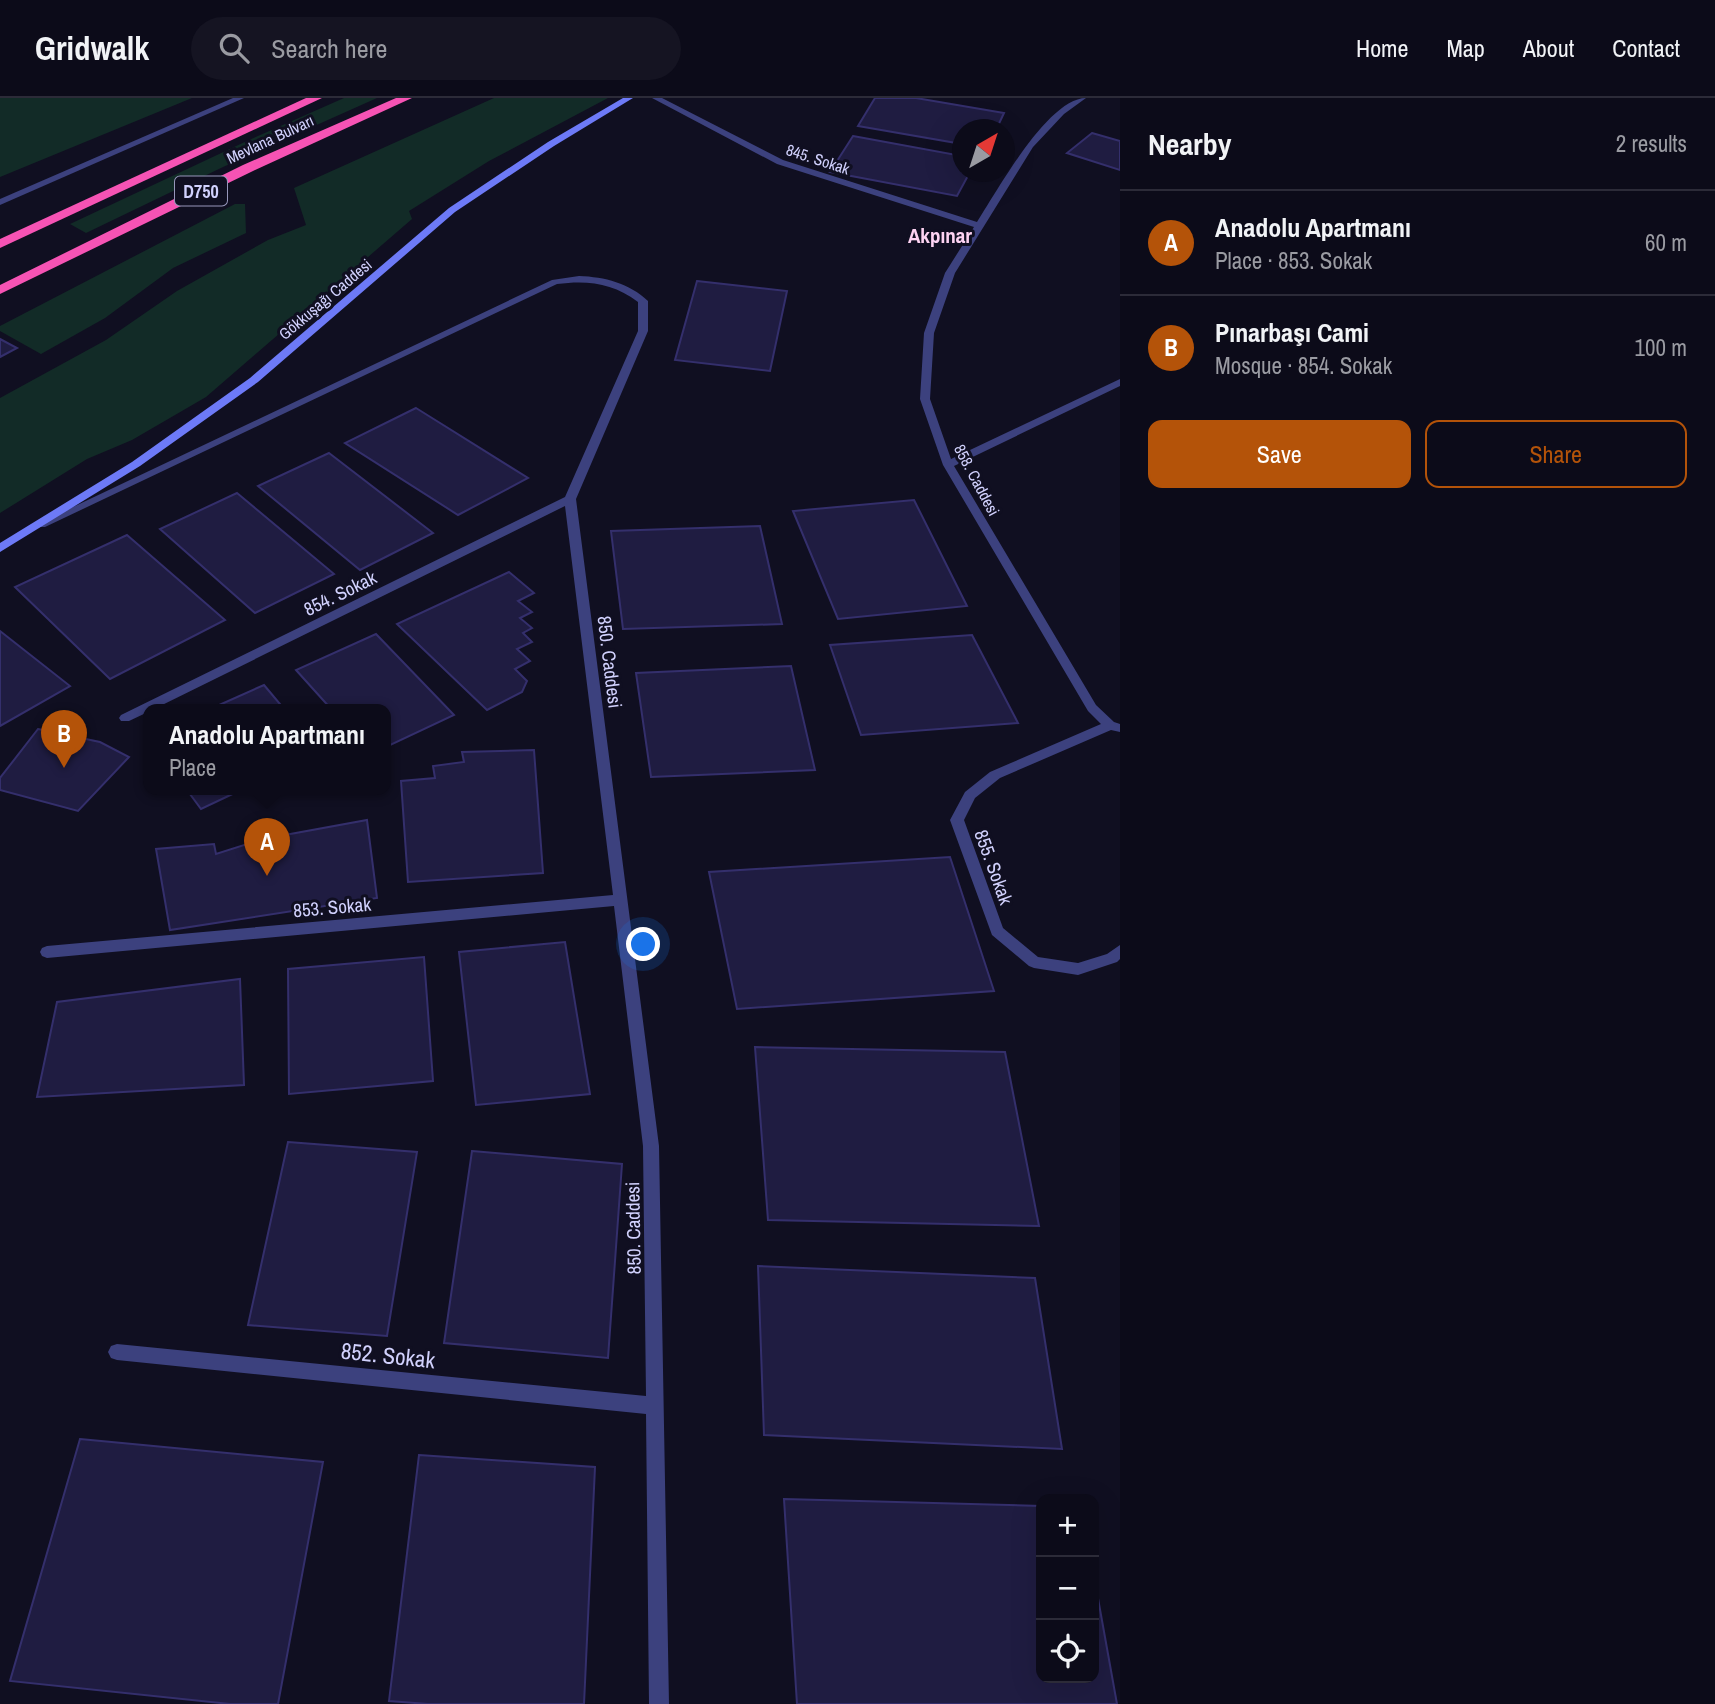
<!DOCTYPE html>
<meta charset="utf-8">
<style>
:root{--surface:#0c0b19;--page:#151422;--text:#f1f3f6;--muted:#9a9ba2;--line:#2c2b38;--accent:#b45309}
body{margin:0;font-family:"Archivo Narrow",sans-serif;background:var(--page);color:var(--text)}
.controls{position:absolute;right:21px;bottom:21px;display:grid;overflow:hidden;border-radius:14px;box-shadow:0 7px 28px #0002}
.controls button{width:63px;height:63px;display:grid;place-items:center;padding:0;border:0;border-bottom:2px solid var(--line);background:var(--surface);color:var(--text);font:35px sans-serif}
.compass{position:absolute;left:952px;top:21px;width:63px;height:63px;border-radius:50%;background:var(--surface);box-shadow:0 7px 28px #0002;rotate:39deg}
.you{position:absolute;left:644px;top:847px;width:24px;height:24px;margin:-18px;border:5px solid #fff;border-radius:50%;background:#1a73e8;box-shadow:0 0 0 10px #1a73e833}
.badge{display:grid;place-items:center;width:46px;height:46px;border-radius:50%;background:var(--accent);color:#fff;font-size:23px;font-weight:700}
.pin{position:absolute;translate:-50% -58px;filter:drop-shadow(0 2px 4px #0008)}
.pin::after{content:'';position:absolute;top:37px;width:24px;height:21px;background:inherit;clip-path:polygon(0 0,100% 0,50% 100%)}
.popup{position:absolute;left:143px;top:606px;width:248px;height:91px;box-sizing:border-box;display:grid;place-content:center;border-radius:14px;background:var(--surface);filter:drop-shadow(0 2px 5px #0005);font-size:23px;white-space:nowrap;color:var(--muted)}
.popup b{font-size:26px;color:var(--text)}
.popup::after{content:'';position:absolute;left:50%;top:100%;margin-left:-14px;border:14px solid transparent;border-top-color:var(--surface)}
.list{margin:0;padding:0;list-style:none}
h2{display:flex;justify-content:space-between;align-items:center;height:91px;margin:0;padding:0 28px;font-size:30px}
h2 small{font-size:23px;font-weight:400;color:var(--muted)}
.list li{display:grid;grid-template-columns:46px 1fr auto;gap:21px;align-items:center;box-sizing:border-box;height:105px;padding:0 28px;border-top:2px solid var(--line)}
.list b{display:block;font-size:26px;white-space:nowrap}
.list p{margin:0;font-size:23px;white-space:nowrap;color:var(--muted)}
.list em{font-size:23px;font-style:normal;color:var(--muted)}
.actions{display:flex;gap:14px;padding:21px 28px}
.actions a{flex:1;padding:16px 0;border:2px solid var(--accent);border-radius:14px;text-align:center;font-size:24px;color:var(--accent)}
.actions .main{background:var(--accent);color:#fff}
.icon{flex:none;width:38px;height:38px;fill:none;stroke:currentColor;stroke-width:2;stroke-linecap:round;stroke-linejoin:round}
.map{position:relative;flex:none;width:1120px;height:1606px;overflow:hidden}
header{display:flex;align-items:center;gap:42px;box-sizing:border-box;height:98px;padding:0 35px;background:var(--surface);border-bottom:2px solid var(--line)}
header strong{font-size:33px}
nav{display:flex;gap:38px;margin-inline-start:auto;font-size:24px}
.search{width:490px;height:63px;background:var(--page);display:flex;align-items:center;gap:18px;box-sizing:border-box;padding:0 24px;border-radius:38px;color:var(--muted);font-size:26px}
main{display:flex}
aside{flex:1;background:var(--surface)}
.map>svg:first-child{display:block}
.green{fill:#122b27}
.building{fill:#1f1c41;stroke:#342f6c;stroke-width:2}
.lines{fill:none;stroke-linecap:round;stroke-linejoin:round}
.lane{fill:#3c417e;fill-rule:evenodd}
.street{fill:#3c417e;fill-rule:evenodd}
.secondary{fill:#6d7af7;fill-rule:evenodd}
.highway{fill:#f653b4;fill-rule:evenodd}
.labels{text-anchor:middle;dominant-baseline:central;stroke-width:6;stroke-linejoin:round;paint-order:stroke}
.far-street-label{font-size:16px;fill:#d1d1fd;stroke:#100f21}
.shield{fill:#100f21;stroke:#9797bb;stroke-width:2}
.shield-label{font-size:18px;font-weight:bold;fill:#d1d1fd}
.street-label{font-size:19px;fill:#d1d1fd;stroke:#100f21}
.far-district-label{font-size:21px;font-weight:bold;fill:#fdd3f2;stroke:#100f21}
.near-street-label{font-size:23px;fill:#d1d1fd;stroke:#100f21}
</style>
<header>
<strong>Gridwalk</strong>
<div class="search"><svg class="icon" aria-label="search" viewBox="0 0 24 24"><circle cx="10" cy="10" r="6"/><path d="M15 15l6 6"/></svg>Search here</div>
<nav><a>Home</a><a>Map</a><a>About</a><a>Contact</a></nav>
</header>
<main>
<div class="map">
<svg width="1120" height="1606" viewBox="0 0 1120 1606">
<rect width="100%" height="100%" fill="#100f21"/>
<g class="green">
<polygon points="0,0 192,0 0,79"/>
<polygon points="344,0 377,0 223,69 86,135 70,126 249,42"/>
<polygon points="494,0 608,0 489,63 409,113 412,121 206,299 132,342 87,361 0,415 0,300 106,242 177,193 268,142 306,127 294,90"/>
<polygon points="235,106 245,106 246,135 173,170 105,220 41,256 0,233 0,228"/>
</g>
<g class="building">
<polygon points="875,0 916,0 1004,15 996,32 962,32 962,46 858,28"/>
<polygon points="1092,35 1120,43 1120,72 1067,55"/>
<polygon points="853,38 962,58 962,74 970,74 957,98 830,74"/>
<polygon points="697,183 787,193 770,273 675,262"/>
<polygon points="0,241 17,250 0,259"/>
<polygon points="416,310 528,380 458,417 345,345"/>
<polygon points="329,355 433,435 360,472 258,388"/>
<polygon points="237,395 334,476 255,515 160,431"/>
<polygon points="914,402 967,508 838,521 793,413"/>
<polygon points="760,428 782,526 623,531 611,433"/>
<polygon points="127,437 225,522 110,581 15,489"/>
<polygon points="509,474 534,495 518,503 532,514 520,520 532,530 523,535 532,544 517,551 530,563 515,571 527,583 522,594 487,612 397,526"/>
<polygon points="0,533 70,588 0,628"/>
<polygon points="376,536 454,617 386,649 386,612 332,612 296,572"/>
<polygon points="972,537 1018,625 861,637 830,547"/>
<polygon points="791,568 815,672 651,679 636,575"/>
<polygon points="264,587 285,612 208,612"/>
<polygon points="38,631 100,644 129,659 78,713 0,692 0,680"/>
<polygon points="534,652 543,775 408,784 401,683 435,680 433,668 464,664 462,654"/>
<polygon points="187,692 241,692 201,711"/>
<polygon points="367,722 377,800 170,832 156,751 214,746 216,756 263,741"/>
<polygon points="950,759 994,893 737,911 709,774"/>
<polygon points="565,844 590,996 476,1007 459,854"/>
<polygon points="424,859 433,983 289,996 288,871"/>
<polygon points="240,881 244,987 37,999 57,904"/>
<polygon points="755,949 1005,954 1039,1128 768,1122"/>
<polygon points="288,1044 417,1054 387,1238 248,1227"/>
<polygon points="472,1053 622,1066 608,1260 444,1245"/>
<polygon points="758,1168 1035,1180 1062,1351 764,1337"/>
<polygon points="80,1341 323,1364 278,1606 230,1606 10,1583"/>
<polygon points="419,1357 595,1369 584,1606 428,1606 389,1603"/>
<polygon points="784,1401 1041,1408 1041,1580 1094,1580 1094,1478 1117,1606 797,1606"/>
</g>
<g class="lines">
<polygon class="lane" points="233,0 244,0 0,107 0,101"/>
<g class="street">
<path d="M 652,0 L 662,0 L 783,62 L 977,124 C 997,93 1048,0 1086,0 L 1064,16 L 1033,49 L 955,175 L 934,235 L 930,301 L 951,361 L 1120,281 L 1120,288 L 954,368 L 1096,607 L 1114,624 L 1120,626 L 1120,634 L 1111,632 L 1000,680 L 975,700 L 964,722 L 1003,830 L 1038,859 L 1078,865 L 1107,856 L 1120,847 L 1120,861 L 1117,864 L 1078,877 L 1034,870 L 1029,868 L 992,837 L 950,722 L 965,694 L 990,674 L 1101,626 L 1088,613 L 943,367 L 920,301 L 924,235 L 945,175 L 974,129 L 777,66 Z"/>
<path d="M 579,178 C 605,179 629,185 648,203 L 648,233 L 576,401 L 659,1048 L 669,1606 L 649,1606 L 646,1316 L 117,1262 L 111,1260 L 108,1254 L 111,1248 L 117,1246 L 646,1298 L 643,1048 L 614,808 L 47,860 L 42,858 L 40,854 L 42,850 L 47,848 L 613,797 L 565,408 L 152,612 L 148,612 L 148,614 L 129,623 L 121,623 L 119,620 L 121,617 L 565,399 L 638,233 L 638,204 C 613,185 588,182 557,186 L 45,429 L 37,429 L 35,427 L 552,182 Z"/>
</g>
<polygon class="secondary" points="623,0 633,0 554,48 455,114 258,284 140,368 0,454 0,445 132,364 250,280 449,110 548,44"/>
<g class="highway">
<polygon points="306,0 322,0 0,150 0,141"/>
<polygon points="396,0 412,0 253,73 0,196 0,187 243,67"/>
</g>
</g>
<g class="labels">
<g class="far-street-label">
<text transform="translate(270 41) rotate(-25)">Mevlana Bulvarı</text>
<text transform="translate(818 61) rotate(18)">845. Sokak</text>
<text transform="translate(325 201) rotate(-40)">Gökkuşağı Caddesi</text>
<text transform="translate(977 382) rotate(62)">858. Caddesi</text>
</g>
<rect class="shield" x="175" y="78.5" width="52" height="29" rx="5"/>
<g class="shield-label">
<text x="201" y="93">D750</text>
</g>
<g class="street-label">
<text transform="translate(340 495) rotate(-26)">854. Sokak</text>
<text transform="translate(610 564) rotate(83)">850. Caddesi</text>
<text transform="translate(994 769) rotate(70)">855. Sokak</text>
<text transform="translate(332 809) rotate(-5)">853. Sokak</text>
<text transform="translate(633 1130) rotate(-91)">850. Caddesi</text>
</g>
<g class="far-district-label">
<text x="940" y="137">Akpınar</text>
</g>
<g class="near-street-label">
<text transform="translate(388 1257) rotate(6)">852. Sokak</text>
</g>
</g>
</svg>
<div class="controls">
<button>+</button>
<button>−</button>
<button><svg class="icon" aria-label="locate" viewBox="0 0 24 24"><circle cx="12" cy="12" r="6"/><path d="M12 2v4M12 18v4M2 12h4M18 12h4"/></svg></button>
</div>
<svg class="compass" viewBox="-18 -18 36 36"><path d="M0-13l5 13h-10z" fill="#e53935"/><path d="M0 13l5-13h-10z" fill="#9a9ba2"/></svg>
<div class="you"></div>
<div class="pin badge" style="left:267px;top:778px">A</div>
<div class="popup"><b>Anadolu Apartmanı</b>Place</div>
<div class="pin badge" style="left:64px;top:670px">B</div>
</div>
<aside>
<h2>Nearby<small>2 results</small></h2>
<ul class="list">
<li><span class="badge">A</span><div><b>Anadolu Apartmanı</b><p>Place · 853. Sokak</p></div><em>60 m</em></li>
<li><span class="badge">B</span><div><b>Pınarbaşı Cami</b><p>Mosque · 854. Sokak</p></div><em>100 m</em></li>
</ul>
<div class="actions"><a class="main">Save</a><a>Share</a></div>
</aside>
</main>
